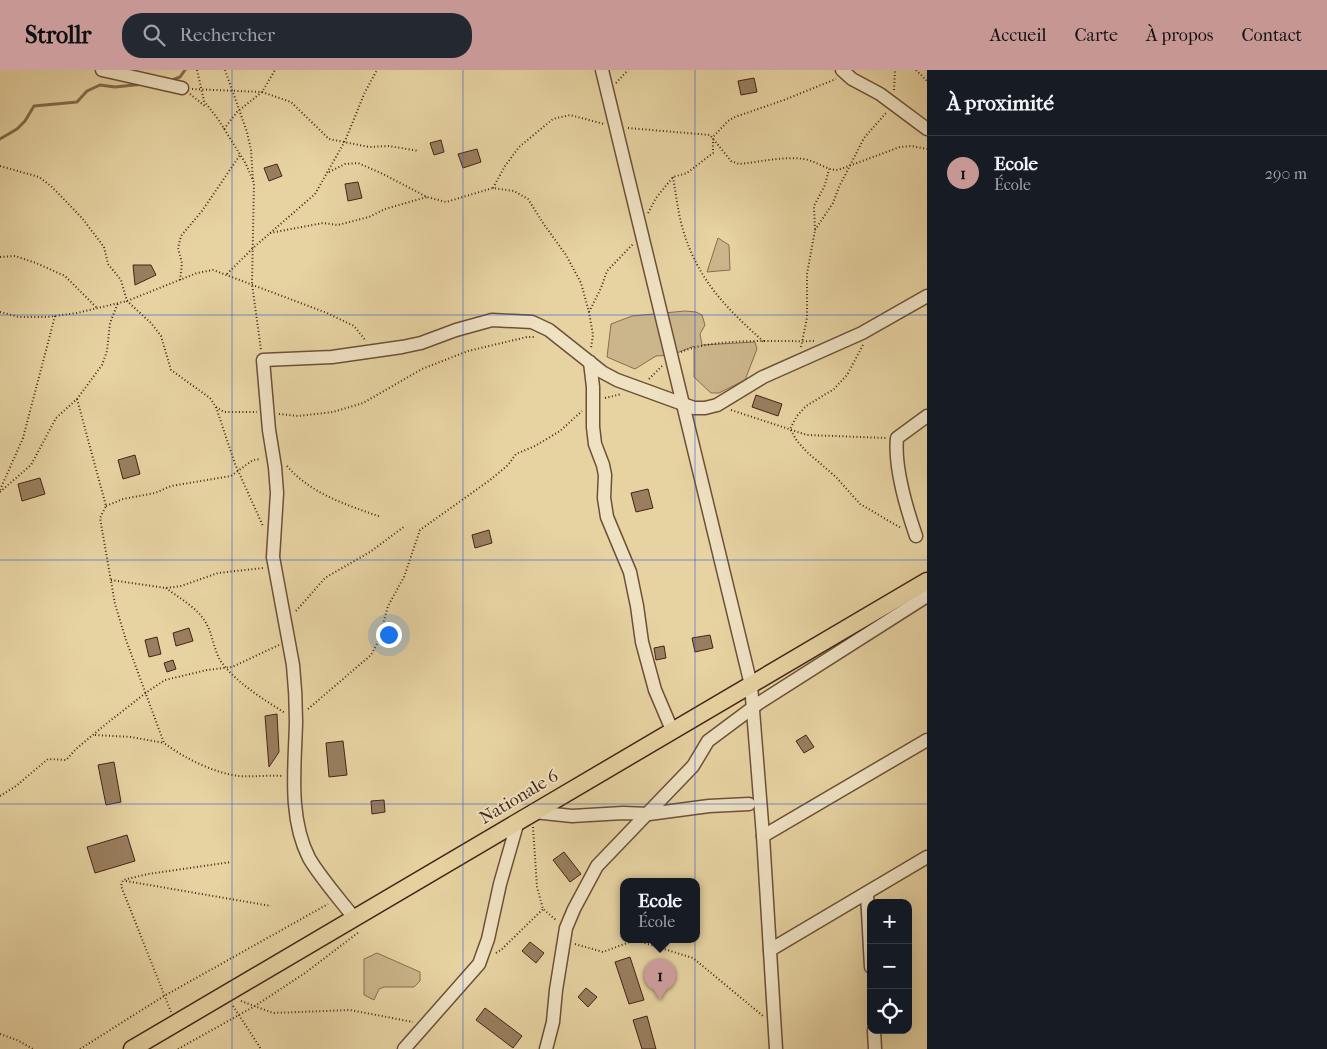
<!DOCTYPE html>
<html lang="fr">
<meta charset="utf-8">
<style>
:root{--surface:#171b24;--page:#242831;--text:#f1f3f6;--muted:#9ea1a6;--line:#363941;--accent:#c59692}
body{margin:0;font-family:"IM FELL French Canon",serif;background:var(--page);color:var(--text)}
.controls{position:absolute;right:15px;bottom:15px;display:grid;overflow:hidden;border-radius:10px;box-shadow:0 5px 20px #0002}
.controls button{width:45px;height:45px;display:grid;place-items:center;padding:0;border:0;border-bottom:1px solid var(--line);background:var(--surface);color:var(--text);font:25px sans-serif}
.you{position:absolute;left:388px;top:564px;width:18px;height:18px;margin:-12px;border:4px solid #fff;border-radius:50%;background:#1a73e8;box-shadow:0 0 0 8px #1a73e833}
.badge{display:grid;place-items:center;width:32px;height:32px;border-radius:50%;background:var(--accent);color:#111;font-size:16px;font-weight:700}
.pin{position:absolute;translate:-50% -41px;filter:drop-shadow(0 1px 2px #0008)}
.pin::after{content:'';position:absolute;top:26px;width:18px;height:15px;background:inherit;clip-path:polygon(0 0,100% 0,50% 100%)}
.popup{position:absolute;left:620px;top:808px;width:80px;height:65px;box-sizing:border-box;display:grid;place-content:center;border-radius:10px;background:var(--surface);filter:drop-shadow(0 1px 4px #0005);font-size:16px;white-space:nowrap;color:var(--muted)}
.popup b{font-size:19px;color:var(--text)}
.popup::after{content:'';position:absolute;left:50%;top:100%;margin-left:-10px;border:10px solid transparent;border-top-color:var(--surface)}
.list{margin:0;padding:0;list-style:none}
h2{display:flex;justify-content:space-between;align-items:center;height:65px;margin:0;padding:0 20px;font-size:21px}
h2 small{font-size:16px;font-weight:400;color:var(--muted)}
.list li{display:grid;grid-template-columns:32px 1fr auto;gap:15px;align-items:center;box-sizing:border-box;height:75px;padding:0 20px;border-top:1px solid var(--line)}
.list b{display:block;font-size:19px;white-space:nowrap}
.list p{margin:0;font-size:16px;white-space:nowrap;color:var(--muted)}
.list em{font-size:16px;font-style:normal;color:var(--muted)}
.icon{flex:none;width:28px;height:28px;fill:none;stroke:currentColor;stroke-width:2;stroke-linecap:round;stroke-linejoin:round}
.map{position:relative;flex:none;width:927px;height:979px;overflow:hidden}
header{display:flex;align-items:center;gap:30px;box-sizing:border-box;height:70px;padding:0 25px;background:var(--accent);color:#111}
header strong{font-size:24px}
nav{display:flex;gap:28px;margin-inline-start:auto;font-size:18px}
.search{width:350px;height:45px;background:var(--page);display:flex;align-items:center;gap:12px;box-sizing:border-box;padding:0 18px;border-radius:20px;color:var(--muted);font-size:19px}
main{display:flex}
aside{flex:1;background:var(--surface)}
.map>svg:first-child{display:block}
.green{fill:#cbb58a;stroke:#886d50}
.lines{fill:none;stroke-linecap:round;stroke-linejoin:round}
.stream{stroke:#856a4d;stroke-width:3}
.building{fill:#997f5f;stroke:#442516}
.minor-casing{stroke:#6d5039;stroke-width:15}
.major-casing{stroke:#442516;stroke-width:19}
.path{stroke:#442516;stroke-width:2;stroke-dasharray:1 2.5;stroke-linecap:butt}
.minor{stroke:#efe2c3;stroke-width:12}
.major{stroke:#e7d3a2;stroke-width:16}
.grid{fill:none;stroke:#1d4ed8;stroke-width:1;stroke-opacity:0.55}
.labels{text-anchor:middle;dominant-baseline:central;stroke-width:4;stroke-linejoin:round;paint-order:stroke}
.street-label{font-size:18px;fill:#442516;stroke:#efe2c3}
</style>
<header>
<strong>Strollr</strong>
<div class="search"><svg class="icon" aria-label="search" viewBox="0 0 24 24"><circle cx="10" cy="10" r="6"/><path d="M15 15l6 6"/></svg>Rechercher</div>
<nav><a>Accueil</a><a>Carte</a><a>À propos</a><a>Contact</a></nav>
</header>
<main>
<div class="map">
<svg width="927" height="979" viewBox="0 0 927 979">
<rect width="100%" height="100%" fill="#e7d3a2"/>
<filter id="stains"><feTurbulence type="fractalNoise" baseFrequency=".004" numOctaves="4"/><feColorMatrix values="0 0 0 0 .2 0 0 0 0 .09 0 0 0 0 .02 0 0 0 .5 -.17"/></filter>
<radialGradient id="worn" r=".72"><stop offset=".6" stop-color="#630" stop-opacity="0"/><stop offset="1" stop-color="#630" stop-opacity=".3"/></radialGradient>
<g class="green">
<polygon points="718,168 729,175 730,200 707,202"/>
<polygon points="685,241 696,242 702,245 705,255 700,264 702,275 755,272 757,279 745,310 719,323 711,323 694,307 694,276 672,285 656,286 635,299 607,287 611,254 632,246"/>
<polygon points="377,883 420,902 420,911 414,917 384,917 379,919 374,930 364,925 364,889"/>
</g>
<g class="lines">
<g class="stream">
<polyline points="170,11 180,7 185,0"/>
<polyline points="0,69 17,59 25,51 34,36 77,32 87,21 100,15 115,17 144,14"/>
</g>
</g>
<g class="building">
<polygon points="754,8 757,22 741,25 738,11"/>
<polygon points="441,70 444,82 434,85 430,73"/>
<polygon points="477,79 481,92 463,98 458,84"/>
<polygon points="277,94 282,106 269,111 264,98"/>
<polygon points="358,112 362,128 348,131 345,114"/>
<polygon points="133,195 151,195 156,205 135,215"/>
<polygon points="756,325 782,334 778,346 752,337"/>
<polygon points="135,385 140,404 123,409 118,390"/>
<polygon points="40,408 45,424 22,431 18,414"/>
<polygon points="648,419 653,438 636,442 631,423"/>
<polygon points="489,460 492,473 475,478 472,465"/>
<polygon points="189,558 193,571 176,576 173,563"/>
<polygon points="710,565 713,578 695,582 692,568"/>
<polygon points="157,567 161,584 149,587 145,570"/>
<polygon points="664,576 666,588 656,590 654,578"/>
<polygon points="173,590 176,599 167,602 164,593"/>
<polygon points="277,644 279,682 269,697 265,646"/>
<polygon points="806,665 814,677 804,683 796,671"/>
<polygon points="343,671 347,705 329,707 326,673"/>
<polygon points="114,692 121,732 106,735 98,695"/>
<polygon points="384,730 385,742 372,744 371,731"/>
<polygon points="127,765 135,791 95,803 87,777"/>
<polygon points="564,782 581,804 570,812 553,790"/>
<polygon points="530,872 544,883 536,893 522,881"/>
<polygon points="630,887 644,930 629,934 615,892"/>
<polygon points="586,918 597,927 588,937 578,927"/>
<polygon points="485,938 522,966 513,978 476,950"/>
<polygon points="647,946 656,979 642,979 633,950"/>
</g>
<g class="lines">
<defs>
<g id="minor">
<polyline points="102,0 182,18"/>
<polyline points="602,0 751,615 763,766 776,979"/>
<polyline points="842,0 852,9 880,24 927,59"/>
<polyline points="590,292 593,317 593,357 595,374 603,395 605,405 604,428 607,447 630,502 637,536 642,572 655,620 672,660"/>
<path d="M 916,466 C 906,437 894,398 897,368 L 927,346"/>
<polyline points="534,742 572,746 623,743 649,744 709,736 749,734"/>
<polyline points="763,766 927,670"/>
<polyline points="867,823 871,897"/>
<path d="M 355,849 C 341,831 320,807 309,788 C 288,747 295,696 296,652 C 296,633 295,614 293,595 L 273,487 L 277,423 L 275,397 L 269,360 L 263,290 L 332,287 L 402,277 L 421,273 L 456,260 L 492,250 L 532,252 L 549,260 L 602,302 L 617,310 L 694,338 L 705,338 L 717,335 L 763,307 L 862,263 L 927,226"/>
<polyline points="770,880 927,787"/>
<polyline points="874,960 875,979"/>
<polyline points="404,979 479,894 488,869 500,814 518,751"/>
<polyline points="546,979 553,952 556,920 566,858 574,839 597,796 693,696 708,671 759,633 927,526"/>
</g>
<polyline id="major" points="132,979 927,511"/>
</defs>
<use href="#minor" class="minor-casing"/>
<use href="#major" class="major-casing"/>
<g class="path">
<polyline points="197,0 204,31 218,49 246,94 254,113 252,214 261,280"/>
<polyline points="225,0 247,62 251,80 253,110"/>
<polyline points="916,0 927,11"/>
<polyline points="616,13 628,0"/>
<polyline points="192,19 262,22 291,32 329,69 369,77 389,76 419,81"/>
<polyline points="894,20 895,0"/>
<polyline points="190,24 206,37"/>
<path d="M 628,58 L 710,65 L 731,91 L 739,94 C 760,92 783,86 804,89 C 816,91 826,100 838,100 L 900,77 L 911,76 L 927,79"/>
<polyline points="224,59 237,42 262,22 275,0"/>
<polyline points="0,96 39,107 51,116 82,148 104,177 108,194 121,210 127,231 151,253 161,266 171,300 210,328 216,337 224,342 257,342"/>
<polyline points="329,102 345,94 358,93 383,104 427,127 446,132 493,118 514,121 528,129 543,153 566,185 581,213 589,242 593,265 591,278"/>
<path d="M 673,107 C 676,124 678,143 683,160 C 698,210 726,238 764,272"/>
<polyline points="493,118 505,96 519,77 553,49 570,45 604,54"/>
<polyline points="648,143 656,128 673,107 687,103 713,83 713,67 728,51 735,47 784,30 836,9"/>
<polyline points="815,160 833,133 839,117 864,68 886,43"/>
<polyline points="270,163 323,153 338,155 369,147 385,139 427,127"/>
<polyline points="0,187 15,186 36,193 65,206 97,238"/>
<polyline points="227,204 253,178 315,124 345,71 365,22 377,0"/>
<polyline points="180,210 182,193 178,178 181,166 202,141 240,85"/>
<polyline points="0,242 19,247 47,247 77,243 127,231 197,203 213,200 327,243 354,256 366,271"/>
<polyline points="589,242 601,218 607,201 633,174"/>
<polyline points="863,275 847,305 834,319 806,336 797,346 790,359 797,371 807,382 836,407 860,434 901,458"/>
<polyline points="801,277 807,248 807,204 815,160 814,136 825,115 829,99"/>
<path d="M 681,282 C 717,267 776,272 815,271"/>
<polyline points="649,309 662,296"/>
<polyline points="605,328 622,324"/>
<path d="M 77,329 L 106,436 L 100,448 L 115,534 L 126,570 L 164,673 C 184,688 214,703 239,706 C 254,707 268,705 283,706"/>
<polyline points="216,337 235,394 263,456"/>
<polyline points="731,340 807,365 887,368"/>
<polyline points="279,344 298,346 333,342 363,333 422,299 468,281 527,267 536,267"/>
<path d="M 287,396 C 311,424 347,435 381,447"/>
<polyline points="0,420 23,368 55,246"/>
<polyline points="0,422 31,395 56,348 77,329 102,295 107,281 110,253 118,233"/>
<polyline points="106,436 123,429 155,423 171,416 231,406 253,390 261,389"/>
<polyline points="111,510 166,518 181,516 218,503 263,498"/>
<path d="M 166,518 C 179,528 198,538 206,553 C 213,565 214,582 222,593 C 237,613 263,629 285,643"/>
<polyline points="296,541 325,508 370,482 405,456"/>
<polyline points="308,639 371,585 378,572 388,536 404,507 420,460 490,410 508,395 516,384 535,376 560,361 582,341"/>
<polyline points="95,665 131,667 164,673"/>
<polyline points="0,726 16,716 48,689 66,690 76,679 106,654 147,622 165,610 207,600 232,597 279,575"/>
<polyline points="533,757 537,817 543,839 556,850"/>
<polyline points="126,811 271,836"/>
<polyline points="575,874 603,882 635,870 693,888 763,946"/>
<polyline points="496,883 502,879 543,839"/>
<polyline points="241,931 273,943 350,940 413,952"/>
<polyline points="233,936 261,979"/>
<polyline points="171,942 121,816 123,810 148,804 231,792"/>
<polyline points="0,964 17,970 33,979"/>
<polyline points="80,979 164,926 328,834"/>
<polyline points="178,979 255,936 305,903 359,862"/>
</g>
<use href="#minor" class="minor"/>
<use href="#major" class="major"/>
</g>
<path class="grid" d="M 232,0 L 232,979M 463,0 L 463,979M 695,0 L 695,979M 0,245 L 927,245M 0,490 L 927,490M 0,734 L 927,734"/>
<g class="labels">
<g class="street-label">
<text transform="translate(519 727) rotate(-31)">Nationale 6</text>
</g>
</g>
<rect width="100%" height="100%" filter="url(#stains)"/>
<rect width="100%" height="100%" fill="url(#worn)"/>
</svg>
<div class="controls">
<button>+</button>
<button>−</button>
<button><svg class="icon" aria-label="locate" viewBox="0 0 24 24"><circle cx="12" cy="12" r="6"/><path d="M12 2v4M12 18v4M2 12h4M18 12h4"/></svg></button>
</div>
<div class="you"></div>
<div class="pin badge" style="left:660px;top:930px">1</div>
<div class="popup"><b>Ecole</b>École</div>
</div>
<aside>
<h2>À proximité<small></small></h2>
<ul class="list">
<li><span class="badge">1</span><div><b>Ecole</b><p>École</p></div><em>290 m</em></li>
</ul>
</aside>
</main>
